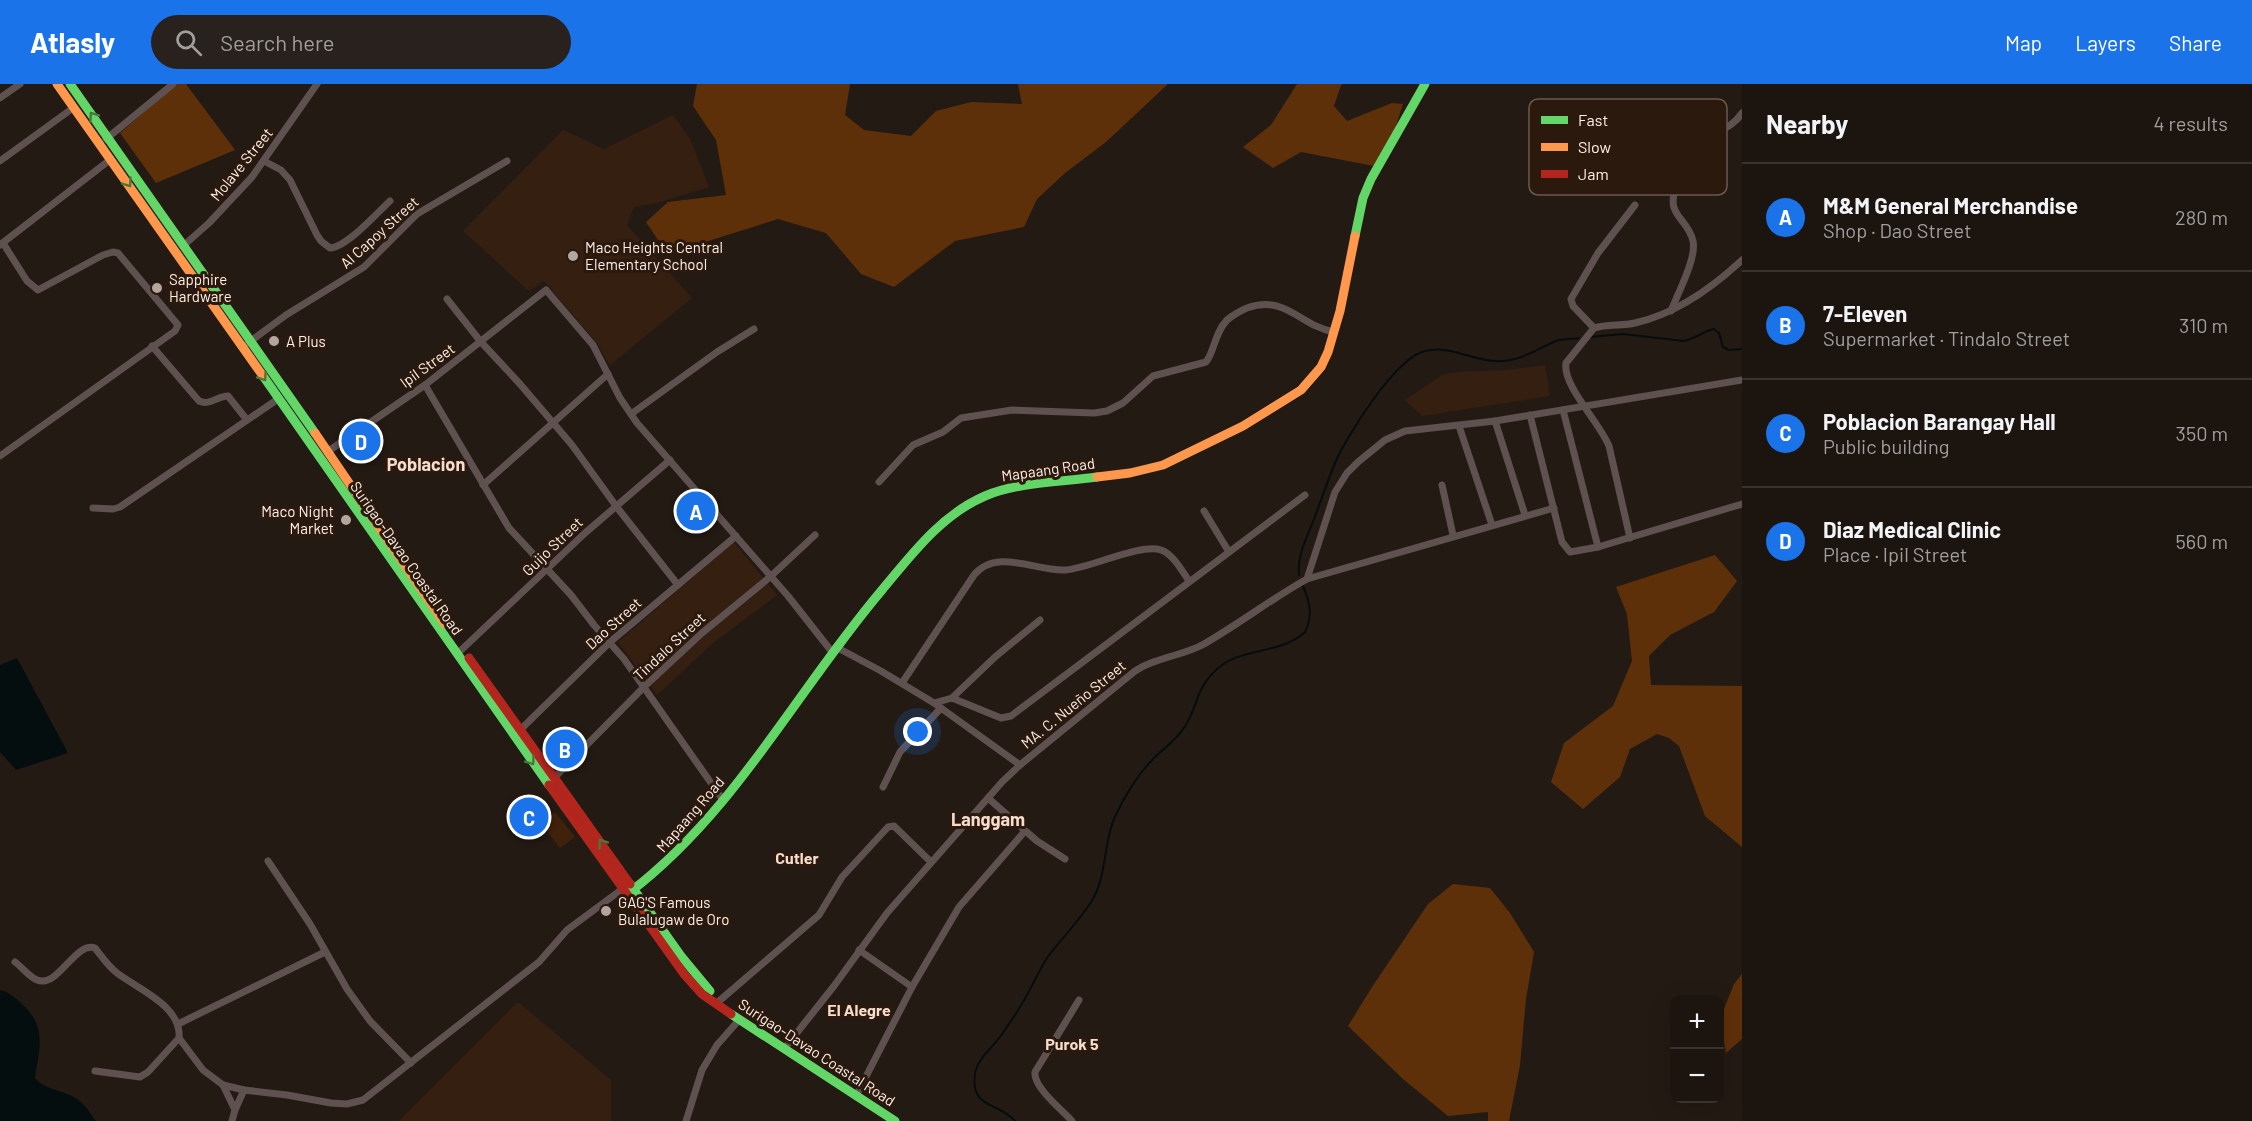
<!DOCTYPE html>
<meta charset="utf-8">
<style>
:root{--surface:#1b140f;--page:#28211d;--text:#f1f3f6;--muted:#a09e9e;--line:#39332f;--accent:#1a73e8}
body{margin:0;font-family:Barlow,sans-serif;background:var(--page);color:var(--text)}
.controls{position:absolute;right:18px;bottom:18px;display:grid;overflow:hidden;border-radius:12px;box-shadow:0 6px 24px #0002}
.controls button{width:54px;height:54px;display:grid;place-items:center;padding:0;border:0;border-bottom:2px solid var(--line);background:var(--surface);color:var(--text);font:30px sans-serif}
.you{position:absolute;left:918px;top:648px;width:21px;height:21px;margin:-15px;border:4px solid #fff;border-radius:50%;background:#1a73e8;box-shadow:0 0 0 9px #1a73e833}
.badge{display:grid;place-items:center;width:39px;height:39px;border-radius:50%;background:var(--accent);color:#fff;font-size:20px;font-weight:700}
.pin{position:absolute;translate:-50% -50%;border:3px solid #fff;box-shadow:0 2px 6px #0006}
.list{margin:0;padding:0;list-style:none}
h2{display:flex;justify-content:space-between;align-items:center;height:78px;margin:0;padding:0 24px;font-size:26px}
h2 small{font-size:20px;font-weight:400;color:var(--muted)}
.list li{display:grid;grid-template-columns:39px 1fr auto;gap:18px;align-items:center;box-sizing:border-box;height:108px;padding:0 24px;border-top:2px solid var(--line)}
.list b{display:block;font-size:22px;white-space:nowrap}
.list p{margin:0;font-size:20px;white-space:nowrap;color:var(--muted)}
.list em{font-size:20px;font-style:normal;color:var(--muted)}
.icon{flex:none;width:33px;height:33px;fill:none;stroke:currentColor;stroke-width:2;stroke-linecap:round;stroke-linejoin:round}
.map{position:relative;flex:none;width:1742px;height:1037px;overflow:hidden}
header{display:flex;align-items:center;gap:36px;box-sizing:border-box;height:84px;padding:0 30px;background:var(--accent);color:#fff}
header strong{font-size:28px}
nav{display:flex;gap:33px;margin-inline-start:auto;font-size:21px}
.search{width:420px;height:54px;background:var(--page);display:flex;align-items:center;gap:15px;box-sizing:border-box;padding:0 21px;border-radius:33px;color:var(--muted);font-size:22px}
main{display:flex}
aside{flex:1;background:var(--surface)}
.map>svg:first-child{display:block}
.built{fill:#351f11}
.green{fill:#40220c}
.forest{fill:#5e300a}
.water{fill:#040e0e}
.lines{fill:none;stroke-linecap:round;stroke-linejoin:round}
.stream{stroke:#040e0e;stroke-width:2}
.street{stroke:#5e514f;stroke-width:7}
.fast{stroke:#63d668;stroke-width:9}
.slow{stroke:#ff974d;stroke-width:9}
.jam{stroke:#b3261e;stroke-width:9}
.oneway{stroke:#47783a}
.poi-dot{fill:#b2a69e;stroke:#2b190d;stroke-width:2}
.labels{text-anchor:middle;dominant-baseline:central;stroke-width:6;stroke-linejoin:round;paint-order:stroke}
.street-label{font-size:15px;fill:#fef1e9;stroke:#2b190d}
.poi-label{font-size:15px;fill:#fef1e9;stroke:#2b190d;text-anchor:start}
.neighbourhood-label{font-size:16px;font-weight:bold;fill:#f6ddcd;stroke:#2b190d}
.quarter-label{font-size:18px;font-weight:bold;fill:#f6ddcd;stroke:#2b190d}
.key{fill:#2b190d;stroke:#6a5a4f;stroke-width:1.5}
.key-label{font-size:16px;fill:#fef1e9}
</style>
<header>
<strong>Atlasly</strong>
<div class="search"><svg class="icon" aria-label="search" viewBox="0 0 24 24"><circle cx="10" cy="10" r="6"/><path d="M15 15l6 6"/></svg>Search here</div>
<nav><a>Map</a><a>Layers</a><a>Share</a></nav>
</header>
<main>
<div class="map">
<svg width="1742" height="1037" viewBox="0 0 1742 1037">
<rect width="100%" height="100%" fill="#241a14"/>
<g class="built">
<polygon points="673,31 690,55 709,103 657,119 634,123 627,141 692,214 610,281 596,258 544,197 529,207 463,147 563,46 604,65"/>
<polygon points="1545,281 1550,312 1422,332 1405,316 1442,291 1457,288 1507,286"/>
<polygon points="734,458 777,511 713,559 657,611 618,558"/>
<polygon points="518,918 611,996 611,1037 399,1037"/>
</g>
<polygon class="green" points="555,728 575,753 560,764 541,739"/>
<g class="forest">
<polygon points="177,0 186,0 235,66 156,99 120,49"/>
<polygon points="697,0 850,0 845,31 864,46 911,52 936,27 971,18 1022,20 1018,0 1168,0 1106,58 1065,89 1037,115 1024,143 955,157 894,203 861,190 826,149 778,135 683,165 658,156 646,138 668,118 726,111 716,56 693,22"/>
<polygon points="1297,0 1344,0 1341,1 1334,22 1347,37 1392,19 1403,20 1393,51 1374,82 1301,68 1273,84 1243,63 1271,41"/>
<polygon points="1715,471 1737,497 1714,528 1670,551 1649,572 1651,601 1742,602 1742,763 1705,732 1679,662 1669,654 1657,650 1630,665 1620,693 1583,725 1551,698 1564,659 1613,622 1632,577 1627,530 1616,503"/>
<polygon points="1453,800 1490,804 1510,829 1534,868 1526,915 1520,981 1509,1037 1488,1037 1488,1028 1448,1032 1403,995 1348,942 1372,903 1428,820"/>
<polygon points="1742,890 1742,955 1726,969 1720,935 1734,900"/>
</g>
<g class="water">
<polygon points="17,574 68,669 16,686 0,668 0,581"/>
<path d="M 0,906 C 9,908 17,915 24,922 C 47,944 39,965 35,994 C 45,1007 68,1006 81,1018 C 87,1023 91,1031 96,1037 L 0,1037 Z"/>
</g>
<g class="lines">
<g class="stream">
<path d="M 1590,253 L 1623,250 L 1684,257 C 1695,255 1703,247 1714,245 L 1719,249 L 1723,263 L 1729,266 L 1742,265"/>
<path d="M 1299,491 C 1297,470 1307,454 1314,435 C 1321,417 1327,398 1335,379 C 1347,352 1395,274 1425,267 C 1451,260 1475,279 1501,277 C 1520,277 1539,264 1556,257 C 1563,255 1572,255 1579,254"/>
<path d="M 1015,1037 C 999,1018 970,1025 975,990 C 977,975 992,964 1000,953 C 1007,943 1014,933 1020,923 C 1031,906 1038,887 1049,871 C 1063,853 1079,837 1091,818 C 1107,794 1103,761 1114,735 C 1123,714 1138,690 1154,674 C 1165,663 1177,656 1185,642 C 1198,623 1195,606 1215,587 C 1239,562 1279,572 1305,548 C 1313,531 1310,519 1303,502"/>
</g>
<g class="street">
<polyline points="0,14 20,0"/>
<polyline points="106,55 173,0"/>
<polyline points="0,77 73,24"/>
<path d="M 264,77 L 281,86 L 290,96 L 317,151 L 321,157 L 330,164 C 347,163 377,129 390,117"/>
<polyline points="0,161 111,75"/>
<polyline points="183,162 209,139 252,93 317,0"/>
<polyline points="447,215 481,258 520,300 572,361 616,422 678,501"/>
<path d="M 1671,227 C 1677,211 1697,174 1693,157 C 1688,134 1665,132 1676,103 C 1681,88 1692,65 1705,56 C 1718,47 1733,43 1742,29"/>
<polyline points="1594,244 1573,222 1571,215 1598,169 1635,121"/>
<polyline points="248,259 286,231 364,183 417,130 507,77"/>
<path d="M 152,262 L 199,317 C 210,322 217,312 228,312 L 247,336"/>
<polyline points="425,301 509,444 571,511 594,541 624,575 723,716"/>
<polyline points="1563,326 1598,463"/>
<polyline points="631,330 717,268 754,245"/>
<polyline points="1530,331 1562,458 1570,468 1598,463 1742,420"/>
<polyline points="1495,337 1525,431"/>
<polyline points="1459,342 1492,441"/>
<polyline points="327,368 425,301 546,206 593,261 620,314 637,339 788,512 832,568"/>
<polyline points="0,372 175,247 178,241 118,169 113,168 103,171 38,206 27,197 3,159"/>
<path d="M 879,398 L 913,361 L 943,348 L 961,334 L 1012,326 L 1094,329 L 1107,327 L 1123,319 L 1153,292 L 1206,278 C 1215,266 1214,250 1227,236 C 1233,231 1240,227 1247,224 C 1286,210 1300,242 1334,248"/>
<polyline points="483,401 608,290"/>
<polyline points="1442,401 1453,451"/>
<polyline points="93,424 113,425 120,423 278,315"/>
<polyline points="1204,427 1229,468"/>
<path d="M 1630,454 L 1609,362 C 1600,339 1562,301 1566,279 L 1594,244 C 1607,240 1622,242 1635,239 C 1675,230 1712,204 1742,176"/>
<polyline points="1307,495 1335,408 1347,389 1358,378 1385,356 1405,347 1495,337 1742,296"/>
<polyline points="836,563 881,587 934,619 1020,681"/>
<polyline points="457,570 585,449 670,376"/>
<path d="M 902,599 L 974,491 C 997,463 1036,488 1066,486 C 1090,484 1141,459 1161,466 C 1173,470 1182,487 1189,497"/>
<polyline points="952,614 995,573 1040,536"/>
<polyline points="934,619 952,614 1001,634 1011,632 1305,411"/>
<polyline points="519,647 610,558 736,452"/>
<polyline points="552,696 645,602 702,549 770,493 815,451"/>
<polyline points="883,703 900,668 941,624"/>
<polyline points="988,714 1037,757 1065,775"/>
<polyline points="268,777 310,840 347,905 370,937 411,979"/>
<path d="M 15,878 C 22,883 29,893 37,896 C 58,905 75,857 95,864 C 102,873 108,882 117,889 C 138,905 182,922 179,954 L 148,988 L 140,993 L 95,987"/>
<polyline points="912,903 959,823 1025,747"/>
<polyline points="718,918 819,831 842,793 888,743 894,742 931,778"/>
<polyline points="178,940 325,868"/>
<polyline points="179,954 203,986 223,1001 244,1006 287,1011 331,1019 347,1020 363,1016 539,878 567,846 625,803"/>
<path d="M 784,965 L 834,902 L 887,829 L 1002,698 L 1020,681 L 1135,587 C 1156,573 1183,572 1204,560 C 1239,540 1271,515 1307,495 L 1554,424"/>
<polyline points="223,1001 235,1026 232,1037"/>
<polyline points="856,1012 912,903 859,866"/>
<polyline points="235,1026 244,1006"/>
<polyline points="686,1037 702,986 717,961 739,936"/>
<path d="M 1072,1037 C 1062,1026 1033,1003 1035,988 L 1079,916"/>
</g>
<g class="fast">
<polyline points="70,0 315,349"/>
<polyline points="1355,152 1363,114 1371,95 1425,0"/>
<polyline points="263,292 549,701"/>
<polyline points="630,800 681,872 710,907"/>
<path d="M 630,808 C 736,727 797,606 882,506 C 912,470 941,431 985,412 C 1017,398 1062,398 1097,393"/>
<polyline points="731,930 895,1037"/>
</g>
<g class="slow">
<polyline points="57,0 263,292"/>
<polyline points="315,349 445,540"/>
<polyline points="1097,393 1130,389 1163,381 1243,342 1301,306 1321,283 1328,268 1340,227 1355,152"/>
</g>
<g class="jam">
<polyline points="469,574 630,800"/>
<polyline points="549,701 684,890 702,910 731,930"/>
</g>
</g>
<defs><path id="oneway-chevron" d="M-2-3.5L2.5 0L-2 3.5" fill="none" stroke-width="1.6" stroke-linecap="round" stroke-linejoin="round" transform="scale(1.5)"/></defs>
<g class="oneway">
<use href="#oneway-chevron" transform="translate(93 32) rotate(-125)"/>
<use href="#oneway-chevron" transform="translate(128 99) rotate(55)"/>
<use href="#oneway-chevron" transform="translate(263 293) rotate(56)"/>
<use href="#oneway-chevron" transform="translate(531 677) rotate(54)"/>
<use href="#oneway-chevron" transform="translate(602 759) rotate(-126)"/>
</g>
<g class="poi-dot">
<circle cx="573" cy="172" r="6"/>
<circle cx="157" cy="204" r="6"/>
<circle cx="274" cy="257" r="6"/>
<circle cx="346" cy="436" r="6"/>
<circle cx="606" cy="827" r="6"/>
</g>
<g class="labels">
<g class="street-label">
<text transform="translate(241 80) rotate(-51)">Molave Street</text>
<text transform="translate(379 148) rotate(-42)">Al Capoy Street</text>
<text transform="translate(427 281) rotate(-36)">Ipil Street</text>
<text transform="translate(1048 385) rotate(-8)">Mapaang Road</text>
<text transform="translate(552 462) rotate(-44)">Guijo Street</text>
<text transform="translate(407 474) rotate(55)">Surigao-Davao Coastal Road</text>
<text transform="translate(613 539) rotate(-42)">Dao Street</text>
<text transform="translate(669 562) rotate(-43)">Tindalo Street</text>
<text transform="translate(1073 620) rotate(-39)">MA. C. Nueño Street</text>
<text transform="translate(690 730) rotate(-49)">Mapaang Road</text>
<text transform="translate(817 968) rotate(33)">Surigao-Davao Coastal Road</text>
</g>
<g class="poi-label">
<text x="585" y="163">Maco Heights Central<tspan x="585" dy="17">Elementary School</tspan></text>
<text x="169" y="195">Sapphire<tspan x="169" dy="17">Hardware</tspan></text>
<text x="286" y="257">A Plus</text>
<text x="334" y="427" text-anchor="end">Maco Night<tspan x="334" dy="17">Market</tspan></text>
<text x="618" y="818">GAG'S Famous<tspan x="618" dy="17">Bulalugaw de Oro</tspan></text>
</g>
<g class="neighbourhood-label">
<text x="797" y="773">Cutler</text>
<text x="859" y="925">El Alegre</text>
<text x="1072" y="959">Purok 5</text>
</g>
<g class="quarter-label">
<text x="426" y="380">Poblacion</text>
<text x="988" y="735">Langgam</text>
</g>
</g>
<rect x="1529" y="15" width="198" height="96" rx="9" class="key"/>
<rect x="1541" y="32" width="27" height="8" fill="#63d668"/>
<rect x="1541" y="59" width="27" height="8" fill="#ff974d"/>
<rect x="1541" y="86" width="27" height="8" fill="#b3261e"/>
<g class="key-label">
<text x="1578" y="42">Fast</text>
<text x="1578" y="69">Slow</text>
<text x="1578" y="96">Jam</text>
</g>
</svg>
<div class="controls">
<button>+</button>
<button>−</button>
</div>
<div class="you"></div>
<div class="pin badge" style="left:696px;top:427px">A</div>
<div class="pin badge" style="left:565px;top:665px">B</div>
<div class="pin badge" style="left:529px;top:733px">C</div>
<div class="pin badge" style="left:361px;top:357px">D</div>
</div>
<aside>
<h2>Nearby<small>4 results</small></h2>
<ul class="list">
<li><span class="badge">A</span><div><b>M&amp;M General Merchandise</b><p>Shop · Dao Street</p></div><em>280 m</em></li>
<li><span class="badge">B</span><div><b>7-Eleven</b><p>Supermarket · Tindalo Street</p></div><em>310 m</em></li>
<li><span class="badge">C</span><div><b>Poblacion Barangay Hall</b><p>Public building</p></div><em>350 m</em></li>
<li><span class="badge">D</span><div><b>Diaz Medical Clinic</b><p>Place · Ipil Street</p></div><em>560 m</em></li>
</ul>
</aside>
</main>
